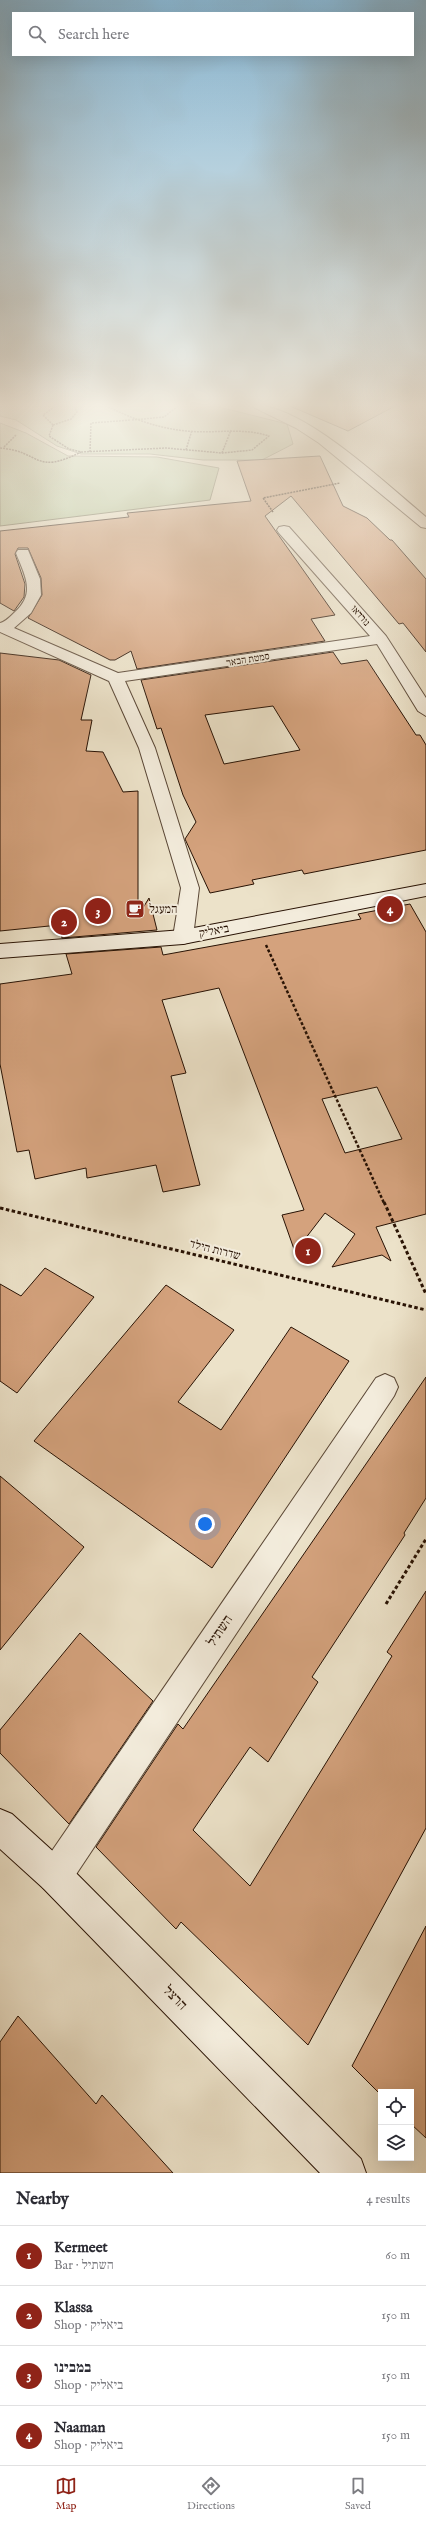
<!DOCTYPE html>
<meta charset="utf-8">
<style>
:root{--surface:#fff;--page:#f2f2f3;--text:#2b2b33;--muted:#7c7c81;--line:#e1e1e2;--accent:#8f2418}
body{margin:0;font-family:"IM FELL English","Frank Ruhl Libre",serif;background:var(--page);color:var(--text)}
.controls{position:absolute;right:12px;bottom:12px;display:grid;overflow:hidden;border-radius:0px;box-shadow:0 4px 16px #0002}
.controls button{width:36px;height:36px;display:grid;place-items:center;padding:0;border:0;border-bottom:1px solid var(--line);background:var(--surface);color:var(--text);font:20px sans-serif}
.you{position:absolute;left:205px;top:1524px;width:14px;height:14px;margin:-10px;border:3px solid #fff;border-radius:50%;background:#1a73e8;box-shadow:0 0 0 6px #1a73e833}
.badge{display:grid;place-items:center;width:26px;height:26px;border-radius:50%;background:var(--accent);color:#fff;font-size:13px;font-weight:700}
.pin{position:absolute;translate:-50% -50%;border:2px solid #fff;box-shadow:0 1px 4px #0006}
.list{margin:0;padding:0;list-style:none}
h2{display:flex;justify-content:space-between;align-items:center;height:52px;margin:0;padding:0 16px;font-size:17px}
h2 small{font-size:13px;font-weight:400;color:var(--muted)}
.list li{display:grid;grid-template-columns:26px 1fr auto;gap:12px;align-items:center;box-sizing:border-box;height:60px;padding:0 16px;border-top:1px solid var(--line)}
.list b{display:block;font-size:15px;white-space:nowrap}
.list p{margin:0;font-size:13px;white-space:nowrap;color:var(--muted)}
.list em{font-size:13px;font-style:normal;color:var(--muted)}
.icon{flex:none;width:22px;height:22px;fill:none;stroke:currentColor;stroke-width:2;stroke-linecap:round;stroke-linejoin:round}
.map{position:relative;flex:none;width:426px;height:2173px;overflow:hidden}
.search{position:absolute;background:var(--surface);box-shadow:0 4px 16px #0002;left:12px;right:12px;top:12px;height:44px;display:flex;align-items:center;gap:10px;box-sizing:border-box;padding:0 14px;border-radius:0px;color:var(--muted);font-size:15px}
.sheet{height:292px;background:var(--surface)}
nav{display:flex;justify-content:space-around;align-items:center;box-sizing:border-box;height:56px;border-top:1px solid var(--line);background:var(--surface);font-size:11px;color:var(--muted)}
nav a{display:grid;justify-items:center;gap:2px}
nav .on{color:var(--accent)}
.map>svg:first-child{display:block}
.green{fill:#b5c499;stroke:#6e6b4e}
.building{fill:#d4a27d;stroke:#281204;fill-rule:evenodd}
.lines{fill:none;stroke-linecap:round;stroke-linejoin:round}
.street-casing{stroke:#594635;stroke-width:2}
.secondary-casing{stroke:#281204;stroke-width:2}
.path-far2{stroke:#281204;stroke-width:1.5;stroke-dasharray:2 1;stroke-linecap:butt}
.path-far1{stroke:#281204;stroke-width:2.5;stroke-dasharray:3 2;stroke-linecap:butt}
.path{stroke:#281204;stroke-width:3;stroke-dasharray:3.5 2.5;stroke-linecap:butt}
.street{fill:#f3ecdc;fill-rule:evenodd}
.secondary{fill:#f3ecdc;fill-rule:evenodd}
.labels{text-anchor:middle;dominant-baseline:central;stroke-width:4;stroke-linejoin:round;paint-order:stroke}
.far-street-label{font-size:10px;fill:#281204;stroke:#f3ecdc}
.poi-label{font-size:12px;fill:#281204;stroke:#f3ecdc;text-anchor:start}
.street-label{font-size:12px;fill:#281204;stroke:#f3ecdc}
.near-street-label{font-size:14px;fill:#281204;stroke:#f3ecdc}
</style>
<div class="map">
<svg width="426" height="2173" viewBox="0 0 426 2173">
<rect width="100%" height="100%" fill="#ece2c9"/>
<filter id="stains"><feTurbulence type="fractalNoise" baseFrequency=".005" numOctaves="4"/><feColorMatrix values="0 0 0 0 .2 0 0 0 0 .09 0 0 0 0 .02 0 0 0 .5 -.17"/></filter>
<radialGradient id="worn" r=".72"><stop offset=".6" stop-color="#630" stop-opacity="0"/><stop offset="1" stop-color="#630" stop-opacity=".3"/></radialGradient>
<g class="green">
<polygon points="0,406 215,406 287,424 293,444 262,460 203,460 150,454 81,454 57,446 16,420 0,416"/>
<polygon points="0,423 26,433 68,456 157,457 219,468 210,500 0,526"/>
</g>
<g class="building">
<polygon points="290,406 395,406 348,431"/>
<polygon points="320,456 343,506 367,518 390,540 392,540 426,579 426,652 403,623 399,624 291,496 265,516 335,615 311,619 325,641 137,669 131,651 115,660 110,660 28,618 42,595 41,578 28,548 18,548 15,554 25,584 24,597 14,611 0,603 0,531 129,517 127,513 251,501 237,461"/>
<path d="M 333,652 L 341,664 L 367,660 L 416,735 L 420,735 L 426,745 L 426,850 L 304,874 L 302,870 L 252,880 L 254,884 L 210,893 L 185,839 L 196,822 L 183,795 L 161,728 L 157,729 L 141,680 ZM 273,706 L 300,750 L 224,764 L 205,715 Z"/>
<polygon points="0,653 59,660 91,675 81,720 92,720 86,751 103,752 123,792 138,791 138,916 149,898 157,930 62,938 59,925 0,931"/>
<path d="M 410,904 L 426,932 L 426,1214 L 376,1227 L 391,1261 L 382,1255 L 332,1267 L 355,1234 L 325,1213 L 295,1252 L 282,1215 L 304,1210 L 219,988 L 162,1000 L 186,1073 L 171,1076 L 200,1185 L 163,1192 L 156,1165 L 87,1178 L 86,1168 L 35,1179 L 29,1150 L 17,1152 L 0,1064 L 0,984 L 72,974 L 66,954 L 161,947 L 163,955 L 361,919 L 358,914 ZM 377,1087 L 402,1139 L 345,1153 L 322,1099 Z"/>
<polygon points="45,1268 94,1297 17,1393 0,1381 0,1284 21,1296"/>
<polygon points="166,1285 234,1330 178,1402 221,1430 291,1327 349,1361 212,1568 34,1441"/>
<polygon points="426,1377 426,1498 404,1533 405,1535 312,1677 318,1682 268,1762 250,1747 193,1830 250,1886 392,1656 387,1652 426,1591 426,1828 308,2045 181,1922 176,1929 96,1847 178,1724 183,1729"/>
<polygon points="0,1476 84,1547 0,1650"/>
<polygon points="80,1633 153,1701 69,1824 0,1753 0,1730"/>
<polygon points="426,1926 426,2138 411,2124 411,2092 381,2092 381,2095 352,2066"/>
<polygon points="18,2016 96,2104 102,2095 173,2173 0,2173 0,2042"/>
</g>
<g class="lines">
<defs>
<g id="street">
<path d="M 251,406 C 256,406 263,405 269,407 C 319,420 385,483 426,517 L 426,528 L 421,527 L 319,443 L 296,428 Z"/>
<path d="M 284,526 L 289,527 L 386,636 L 426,698 L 426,716 L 418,711 L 377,644 L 125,681 L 155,748 L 199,888 L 193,937 L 190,942 L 183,944 L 176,942 L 173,937 L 181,888 L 139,748 L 109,681 L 0,632 L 0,623 C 5,622 11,616 15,612 C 36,593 25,576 16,553 L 18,550 L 28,550 L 40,579 L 41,595 L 31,613 L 14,628 L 118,673 L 370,636 L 279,533 L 277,530 L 279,527 Z"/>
<polygon points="385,1374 394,1378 398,1387 394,1396 67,1888 55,1893 43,1888 38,1876 43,1864 376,1378"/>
</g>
<g id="secondary">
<polygon points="426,884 426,896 183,944 0,958 0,944 183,930"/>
<polygon points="0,1809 12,1814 67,1864 361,2159 366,2173 320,2173 43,1888 0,1849"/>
</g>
</defs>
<use href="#street" class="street-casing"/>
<use href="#secondary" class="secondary-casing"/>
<g class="path-far2">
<polyline points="132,420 164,417 178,406"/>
<path d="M 53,425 L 49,436 L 69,449 L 81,452 L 166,448 L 222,453 L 252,450 L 269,436 C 242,427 214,434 186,431 C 158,428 132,419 107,406"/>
<polyline points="53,425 71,419 77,412 74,406"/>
<polyline points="53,425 43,415 56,406"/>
<polyline points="4,447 16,435"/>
<path d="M 0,448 C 41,451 34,476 81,452"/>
<polyline points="186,450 192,430"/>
<polyline points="90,452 91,423 131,420"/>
<polyline points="222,453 231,430"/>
<polyline points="273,512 263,498 340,483"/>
</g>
<polyline class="path-far1" points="266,945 384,1203"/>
<g class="path">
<polyline points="384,1202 426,1294"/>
<polyline points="0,1208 426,1310"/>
<polyline points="386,1604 426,1539"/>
</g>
<use href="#street" class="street"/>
<use href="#secondary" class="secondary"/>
</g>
<linearGradient id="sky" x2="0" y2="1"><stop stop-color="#88b8d6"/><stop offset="0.57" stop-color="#f6f2e7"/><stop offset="1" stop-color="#f6f2e7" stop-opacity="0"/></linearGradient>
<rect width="426" height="711" fill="url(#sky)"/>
<defs>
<symbol id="cafe-square" viewBox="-11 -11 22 22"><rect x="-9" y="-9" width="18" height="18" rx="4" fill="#8f2418" stroke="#f3ecdc"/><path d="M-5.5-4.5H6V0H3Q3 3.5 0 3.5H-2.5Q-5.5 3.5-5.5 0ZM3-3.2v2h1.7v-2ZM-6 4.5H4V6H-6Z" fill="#fff"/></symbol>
</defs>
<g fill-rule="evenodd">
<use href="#cafe-square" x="124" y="898" width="22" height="22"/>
</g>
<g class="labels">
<g class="far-street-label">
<text transform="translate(360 616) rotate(49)">נורדאו</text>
<text transform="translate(248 660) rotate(-9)">סמטת הבאר</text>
</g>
<g class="poi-label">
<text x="149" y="909">המעגל</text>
</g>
<g class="street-label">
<text transform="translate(214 931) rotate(-11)">ביאליק</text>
<text transform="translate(215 1250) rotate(14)">שדרות הילד</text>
</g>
<g class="near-street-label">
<text transform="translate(220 1631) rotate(-56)">השתיל</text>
<text transform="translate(175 1998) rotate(46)">הרצל</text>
</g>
</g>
<rect width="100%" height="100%" filter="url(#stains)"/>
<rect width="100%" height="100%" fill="url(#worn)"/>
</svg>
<div class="controls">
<button><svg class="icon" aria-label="locate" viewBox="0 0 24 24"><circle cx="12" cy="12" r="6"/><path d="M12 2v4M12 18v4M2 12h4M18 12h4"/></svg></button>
<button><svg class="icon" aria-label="layers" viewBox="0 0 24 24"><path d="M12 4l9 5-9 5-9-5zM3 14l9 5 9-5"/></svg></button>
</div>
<div class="you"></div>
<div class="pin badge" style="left:308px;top:1251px">1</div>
<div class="pin badge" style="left:64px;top:922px">2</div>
<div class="pin badge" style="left:98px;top:911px">3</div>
<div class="pin badge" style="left:390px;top:909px">4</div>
<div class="search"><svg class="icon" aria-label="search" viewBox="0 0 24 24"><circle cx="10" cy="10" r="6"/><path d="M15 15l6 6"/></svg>Search here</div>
</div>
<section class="sheet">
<h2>Nearby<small>4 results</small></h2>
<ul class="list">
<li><span class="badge">1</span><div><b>Kermeet</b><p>Bar · השתיל</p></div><em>60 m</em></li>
<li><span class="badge">2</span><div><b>Klassa</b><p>Shop · ביאליק</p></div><em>150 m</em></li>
<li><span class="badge">3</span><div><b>במבינו</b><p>Shop · ביאליק</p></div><em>150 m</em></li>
<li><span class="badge">4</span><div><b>Naaman</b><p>Shop · ביאליק</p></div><em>150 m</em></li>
</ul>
</section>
<nav>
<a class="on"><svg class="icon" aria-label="map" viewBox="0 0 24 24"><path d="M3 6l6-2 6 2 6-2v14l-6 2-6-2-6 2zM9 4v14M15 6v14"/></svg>Map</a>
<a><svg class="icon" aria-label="directions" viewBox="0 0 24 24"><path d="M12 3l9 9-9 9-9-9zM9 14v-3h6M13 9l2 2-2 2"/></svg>Directions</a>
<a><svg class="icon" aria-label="saved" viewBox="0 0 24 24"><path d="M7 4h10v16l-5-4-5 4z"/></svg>Saved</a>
</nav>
